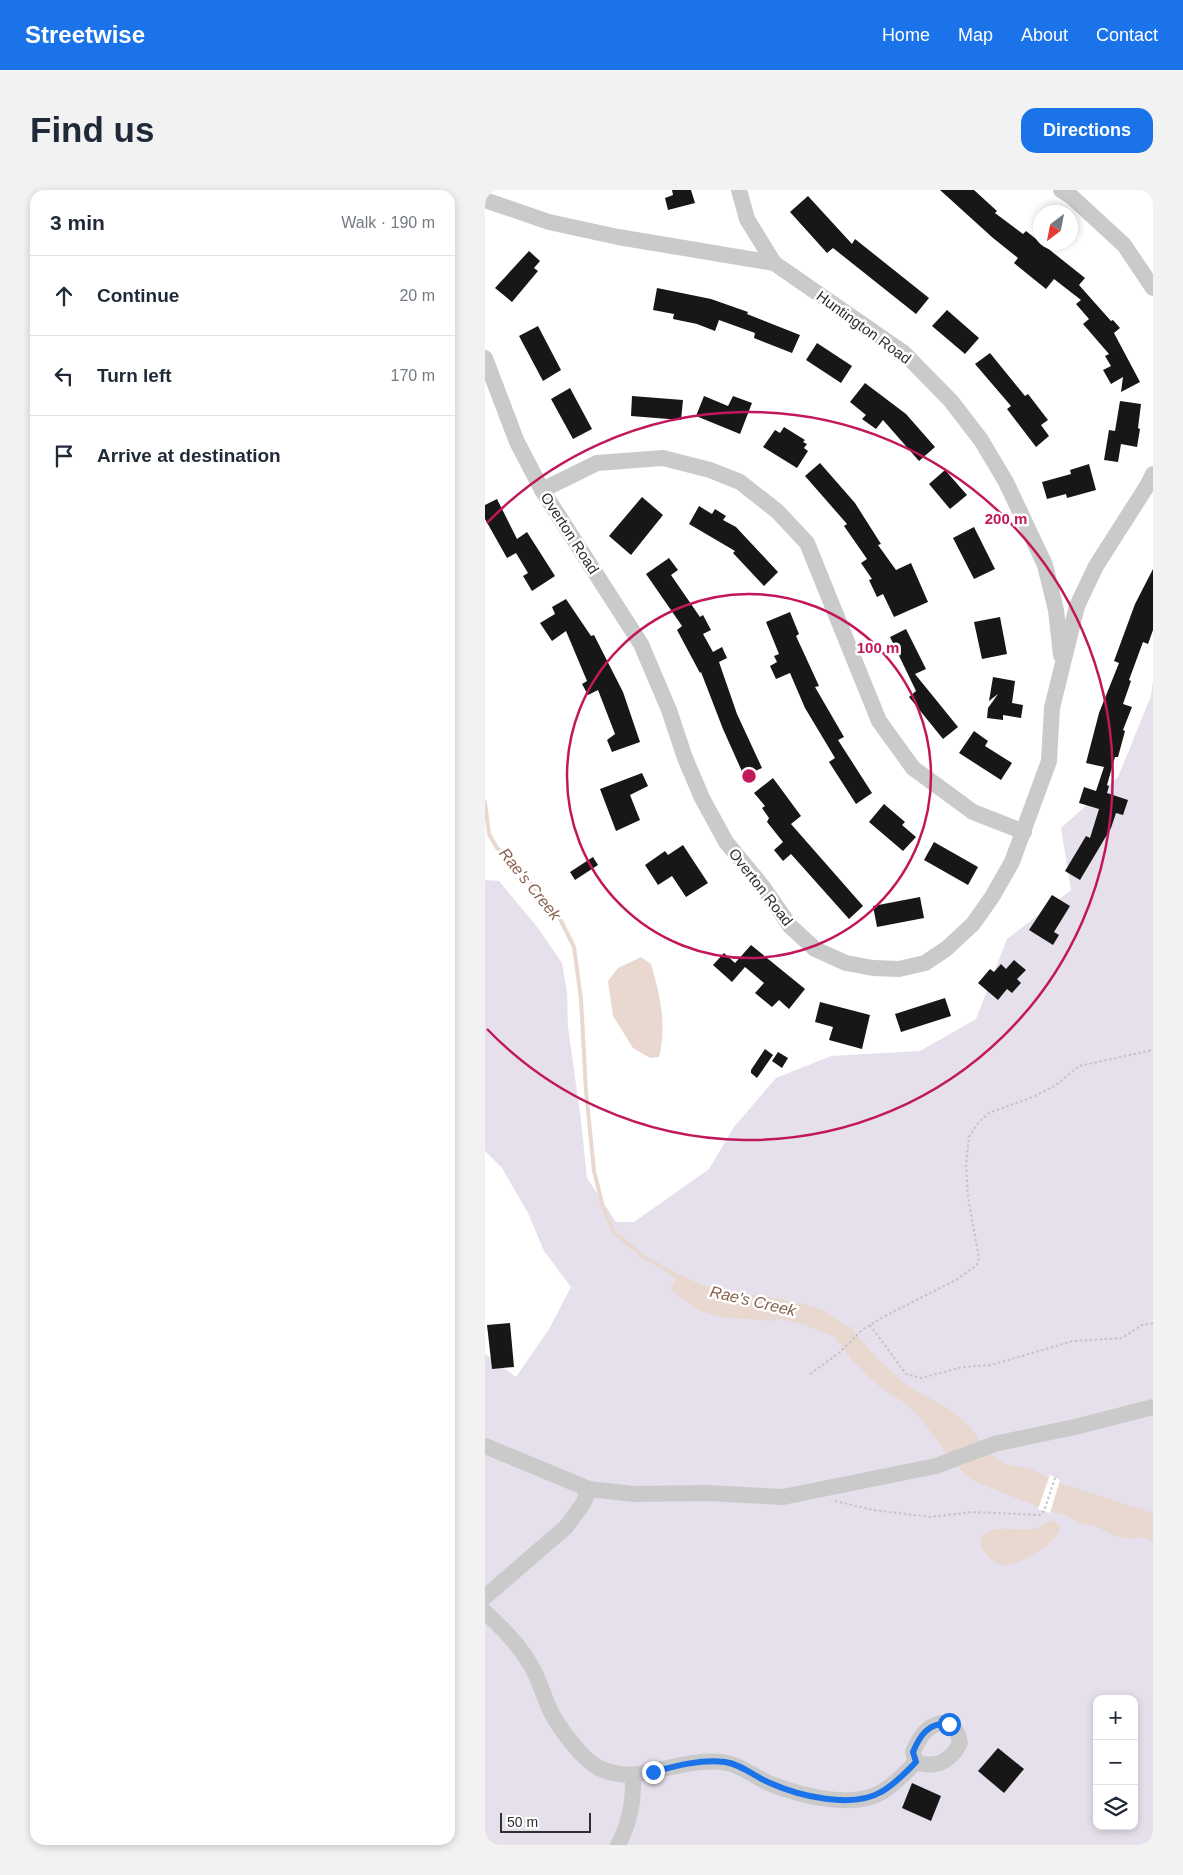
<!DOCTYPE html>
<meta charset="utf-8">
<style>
:root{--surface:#fff;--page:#f2f2f3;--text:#1f2937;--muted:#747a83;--line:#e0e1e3;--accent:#1a73e8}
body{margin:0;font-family:Helvetica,sans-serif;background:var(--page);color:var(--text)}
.controls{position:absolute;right:15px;bottom:15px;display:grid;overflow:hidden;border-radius:10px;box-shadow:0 2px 8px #0003}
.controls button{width:45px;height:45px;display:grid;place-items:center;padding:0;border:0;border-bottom:1px solid var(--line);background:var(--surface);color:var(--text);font:25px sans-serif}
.compass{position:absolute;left:548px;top:15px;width:45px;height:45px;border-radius:50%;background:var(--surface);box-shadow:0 2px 8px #0003;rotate:212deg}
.scale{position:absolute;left:15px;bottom:12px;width:91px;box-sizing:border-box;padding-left:5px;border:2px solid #303030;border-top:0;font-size:14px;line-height:18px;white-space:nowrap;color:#303030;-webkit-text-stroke:4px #fff;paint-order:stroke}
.stop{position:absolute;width:15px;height:15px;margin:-11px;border:4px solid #1a73e8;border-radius:50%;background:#fff}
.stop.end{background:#1a73e8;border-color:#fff;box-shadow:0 1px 5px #0008}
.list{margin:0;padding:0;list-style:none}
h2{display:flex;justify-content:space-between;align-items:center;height:65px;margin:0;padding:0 20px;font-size:21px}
h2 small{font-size:16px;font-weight:400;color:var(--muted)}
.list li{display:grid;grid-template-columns:32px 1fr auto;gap:15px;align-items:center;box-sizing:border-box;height:80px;padding:0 20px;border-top:1px solid var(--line)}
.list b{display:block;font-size:19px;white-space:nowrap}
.list em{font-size:16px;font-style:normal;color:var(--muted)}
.icon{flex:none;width:28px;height:28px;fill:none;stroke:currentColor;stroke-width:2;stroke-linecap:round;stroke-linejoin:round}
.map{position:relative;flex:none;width:668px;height:1655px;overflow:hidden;border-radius:15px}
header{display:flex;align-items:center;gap:30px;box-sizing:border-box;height:70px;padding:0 25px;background:var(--accent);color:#fff}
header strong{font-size:24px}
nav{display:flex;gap:28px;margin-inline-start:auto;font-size:18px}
.intro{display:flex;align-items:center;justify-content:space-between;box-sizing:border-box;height:120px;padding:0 30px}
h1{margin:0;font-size:35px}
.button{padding:12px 22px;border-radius:15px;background:var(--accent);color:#fff;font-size:18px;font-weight:700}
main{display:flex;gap:30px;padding:0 30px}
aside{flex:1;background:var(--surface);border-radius:15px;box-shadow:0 2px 8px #0003}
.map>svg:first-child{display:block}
.green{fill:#e5e0eb;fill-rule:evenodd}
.water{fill:#e8d8cf}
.pier{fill:#fff}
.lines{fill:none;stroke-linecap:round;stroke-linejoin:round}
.stream{stroke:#e8d8cf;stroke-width:4}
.building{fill:#171717}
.path{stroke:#c4c4c4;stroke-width:2;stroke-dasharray:2.5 2.5;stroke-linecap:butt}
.minor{stroke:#cacaca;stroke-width:16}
.route{stroke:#1a73e8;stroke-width:6}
.ring{fill:none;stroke:#c2185b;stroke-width:2.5}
.labels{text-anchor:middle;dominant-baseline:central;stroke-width:5;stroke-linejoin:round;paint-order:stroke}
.street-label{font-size:15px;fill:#303030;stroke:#fff}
.water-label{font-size:16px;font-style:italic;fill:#885f48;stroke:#fff}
.centre{fill:#c2185b;stroke:#fff;stroke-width:2.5}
.ring-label{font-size:15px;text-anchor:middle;font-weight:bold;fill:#c2185b;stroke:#fff;stroke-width:5;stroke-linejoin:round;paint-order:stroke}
</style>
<header>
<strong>Streetwise</strong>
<nav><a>Home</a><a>Map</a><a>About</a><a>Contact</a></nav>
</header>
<div class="intro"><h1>Find us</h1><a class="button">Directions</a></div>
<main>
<aside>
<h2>3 min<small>Walk · 190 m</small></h2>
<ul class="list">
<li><svg class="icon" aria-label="ahead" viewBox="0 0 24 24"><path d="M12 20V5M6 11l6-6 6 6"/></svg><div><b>Continue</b></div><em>20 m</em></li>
<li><svg class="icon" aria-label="left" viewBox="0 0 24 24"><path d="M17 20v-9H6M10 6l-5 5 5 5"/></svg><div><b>Turn left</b></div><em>170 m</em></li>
<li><svg class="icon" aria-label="arrive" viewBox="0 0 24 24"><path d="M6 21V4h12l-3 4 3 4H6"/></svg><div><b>Arrive at destination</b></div></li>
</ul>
</aside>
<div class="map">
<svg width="668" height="1655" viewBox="0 0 668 1655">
<rect width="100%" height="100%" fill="#fff"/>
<path class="green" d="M 668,490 L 668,1655 L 0,1655 L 0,1164 L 31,1187 L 64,1139 L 86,1097 L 59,1061 L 43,1023 L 17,978 L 0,961 L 0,690 L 14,691 L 53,738 L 77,773 L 82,802 L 83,837 L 96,930 L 102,988 L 131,1032 L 149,1032 L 224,979 L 249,937 L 291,888 L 346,866 L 435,861 L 491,829 L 522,749 L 586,700 L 576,638 L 633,587 L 666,506 ZM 612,1509 L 649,1509 L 649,1636 L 612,1636 Z"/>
<g class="water">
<path d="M 156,767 L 166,774 C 175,804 182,836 174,867 L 165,868 L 148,858 L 128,826 L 123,791 L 133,778 Z"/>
<path d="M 194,1084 C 211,1094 231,1100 250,1103 C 258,1105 278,1104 284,1107 C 318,1114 336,1114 363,1138 L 369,1136 L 368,1141 L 392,1168 L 419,1193 L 470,1223 L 485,1237 L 504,1262 L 515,1271 L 521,1274 L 548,1280 L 577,1294 L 668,1323 L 668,1352 L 658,1347 L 646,1349 L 625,1344 L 610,1336 L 596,1334 L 582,1326 L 549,1315 L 491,1292 L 482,1286 L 464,1267 L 435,1227 L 423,1215 L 395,1197 L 385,1188 L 366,1169 L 350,1147 L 320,1135 L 292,1128 L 290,1131 C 262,1128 235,1131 210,1118 C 201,1113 194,1104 185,1099 Z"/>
<path d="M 566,1330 L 575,1335 C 578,1351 532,1377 518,1375 C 508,1374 499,1363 495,1355 C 495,1330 533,1342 549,1339 C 555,1338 560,1332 566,1330 Z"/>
</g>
<polygon class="pier" points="565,1285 575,1290 565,1323 553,1319"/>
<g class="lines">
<polyline class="stream" points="0,612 4,644 12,658 28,672 74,727 89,757 96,809 101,901 109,981 118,1017 128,1041 156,1065 197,1089"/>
</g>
<g class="building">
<polygon points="187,0 206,0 210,13 183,20 180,8 188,5"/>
<polygon points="455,0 489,0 512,21 510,23 538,44 541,41 600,88 594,95 626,131 628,130 635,138 629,143 655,192 636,202 638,187 626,194 618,180 626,176 620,166 624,164 598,134 604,129 591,114 596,110 569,89 561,99 529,73 533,68 508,48"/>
<polygon points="323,6 367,54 370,49 444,108 431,124 348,58 342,63 305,22"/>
<polygon points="44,61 55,71 49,78 53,81 27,112 10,98"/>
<polygon points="172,98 226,109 263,122 262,124 315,145 307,163 269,148 270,143 234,130 230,141 212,134 188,129 189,124 168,120"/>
<polygon points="462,120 494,148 480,164 447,136"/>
<polygon points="53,136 76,180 58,191 34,146"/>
<polygon points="332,153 367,176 356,193 321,170"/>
<polygon points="505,163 540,206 543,204 563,230 556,235 564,246 551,257 522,219 526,216 490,174"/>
<polygon points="380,193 421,224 450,257 434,271 398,230 391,239 377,229 381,225 365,212"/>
<polygon points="85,198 107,239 88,249 66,209"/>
<polygon points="147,206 198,210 196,230 146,226"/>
<polygon points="219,206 243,216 248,206 267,213 255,244 211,226"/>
<polygon points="635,211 656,214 653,238 655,239 652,257 636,254 633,272 619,270 624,240 630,241"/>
<polygon points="299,237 320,250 318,252 322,254 319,258 323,261 312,278 278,257 290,240 295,243"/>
<polygon points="335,273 370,313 396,354 393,355 411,380 426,373 443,412 409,427 398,404 392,407 384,390 387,389 376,373 382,369 359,336 362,334 320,286"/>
<polygon points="604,274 611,300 582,308 581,304 562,309 557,292 586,284 585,280"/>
<polygon points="460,280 482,305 465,319 444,294"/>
<polygon points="157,307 178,325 146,365 124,346"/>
<polygon points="12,309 32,349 42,342 70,386 47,401 38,386 43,383 31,363 22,368 0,329 0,315"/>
<polygon points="214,316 227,324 230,319 241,326 238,330 251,337 293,382 279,396 248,363 250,361 204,334"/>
<polygon points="489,337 510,379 489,389 468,348"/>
<polygon points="184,368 193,380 186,385 215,427 218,425 226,440 218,444 228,462 237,457 242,468 234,472 252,524 277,578 259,586 238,539 216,482 215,483 192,440 197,436 161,384"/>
<polygon points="668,379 668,440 663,454 658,452 644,490 646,491 638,514 647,517 638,540 640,541 633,567 630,567 622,595 624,596 622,603 643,610 638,625 631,623 626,638 595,690 580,681 601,646 605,648 614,619 594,613 599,597 611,601 619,577 601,573 614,523 634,473 629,471 650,414"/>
<polygon points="81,409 106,446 109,445 138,502 155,552 127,562 122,550 130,544 113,500 103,505 97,494 102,491 81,441 67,451 55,433 70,424 67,417"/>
<polygon points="305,422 314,444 311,446 334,496 330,497 359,547 353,550 387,603 371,614 344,572 350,568 320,518 305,483 291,489 285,476 292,472 289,466 294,464 281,432"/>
<polygon points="515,427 522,464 497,469 489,432"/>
<polygon points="421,439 441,479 430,484 473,537 458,549 424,507 431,501 405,447"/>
<polygon points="508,487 530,491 527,513 538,515 536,528 518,525 518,530 502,528 503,518 513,504 504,511"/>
<polygon points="489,541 503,551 500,556 527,573 516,590 474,563"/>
<polygon points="157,583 163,596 145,605 155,630 131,641 115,599"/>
<polygon points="288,588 316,626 306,634 378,716 364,729 306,664 298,671 289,660 298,652 282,632 284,628 277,618 280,616 269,603"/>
<polygon points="399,614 420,632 417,635 431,647 418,661 384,632"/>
<polygon points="449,652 493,677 483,695 439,670"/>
<polygon points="198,655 223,693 201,707 187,686 173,695 160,675 180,661 183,665"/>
<polygon points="108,667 113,675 90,690 85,682"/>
<polygon points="567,705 585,716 569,742 574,745 568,755 544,740"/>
<polygon points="435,707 439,728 392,737 388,716"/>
<polygon points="266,755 320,799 304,819 294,810 287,817 270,803 279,793 260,777 247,792 228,775 239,763 250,773"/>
<polygon points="529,770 541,780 532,789 536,793 527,803 522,799 513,810 493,793 505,779 509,782 516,774 521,779"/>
<polygon points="460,808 466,826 416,842 410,824"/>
<polygon points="335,812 385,825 377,859 344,850 348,837 330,832"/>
<polygon points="280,859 288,865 272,888 266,883 266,880"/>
<polygon points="293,862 303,868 297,878 287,871"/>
<polygon points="25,1133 29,1177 7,1179 2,1135"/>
<polygon points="513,1558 539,1579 519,1603 493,1581"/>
<polygon points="427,1593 456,1606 446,1631 417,1618"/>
</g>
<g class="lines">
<g class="path">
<polyline points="385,1135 421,1184 436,1188 478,1177 506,1175 588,1151 637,1148 657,1135 668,1133"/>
<polyline points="325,1184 354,1163 377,1140 400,1126 471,1090 492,1075 494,1068 483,1007 481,975 484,947 493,933 504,923 550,906 571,895 594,876 668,860"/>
<polyline points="350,1311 388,1320 445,1327 488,1322 555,1325 559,1321 571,1285"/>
</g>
<g class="minor">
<polyline points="254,0 262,29 289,73"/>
<polyline points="576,0 587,7 639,55 668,98"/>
<polyline points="0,10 64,32 133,47 289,73 419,163 466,211 496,250 521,292 560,375 571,420 576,465"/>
<polyline points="0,168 32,252 57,300 156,454 184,520 200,568 217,608 241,652 278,697 305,736 330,759 361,773 388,778 414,779 440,773 461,759 488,734 507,707 527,672 564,571 567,518 592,416 611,376 662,296 668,284"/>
<polyline points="57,300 112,273 178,268 225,280 255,292 292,321 322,353 394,531 428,578 488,622 539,642"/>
<polyline points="0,1256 104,1299 149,1304 221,1303 298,1307 451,1276 509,1254 590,1237 668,1217"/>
<polyline points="0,1407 81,1337 98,1314 104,1299"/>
<path d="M 0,1422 C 17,1438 33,1453 45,1474 C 54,1488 58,1505 65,1520 C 73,1537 97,1569 114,1578 C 124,1583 137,1585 148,1585"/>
<path d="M 456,1533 C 469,1535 473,1541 475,1553 C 466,1571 451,1579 431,1572 L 428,1562 C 434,1548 441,1536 456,1533 Z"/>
<path d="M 133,1655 C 145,1633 149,1610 148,1585 C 174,1581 216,1567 242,1573 C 258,1576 271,1588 286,1594 C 316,1606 368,1619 397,1602 C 410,1594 421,1582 431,1572"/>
</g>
</g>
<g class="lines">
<path class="route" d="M 168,1582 C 190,1576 216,1569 240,1572 C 256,1574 270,1587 285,1593 C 314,1606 367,1619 396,1602 C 409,1595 421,1582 431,1572 L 428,1562 C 435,1545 444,1532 464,1534"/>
</g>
<g class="ring">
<circle cx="264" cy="586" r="182"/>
<path d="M2 333A364 364 0 1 1 2 839"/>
</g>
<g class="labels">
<g class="street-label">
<text transform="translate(379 137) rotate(36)">Huntington Road</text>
<text transform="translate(85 343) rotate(57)">Overton Road</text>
<text transform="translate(276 697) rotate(52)">Overton Road</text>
</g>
<g class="water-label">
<text transform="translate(45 694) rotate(51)">Rae's Creek</text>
<text transform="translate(268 1111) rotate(13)">Rae's Creek</text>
</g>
</g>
<circle cx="264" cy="586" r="8" class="centre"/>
<g class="ring-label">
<text x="521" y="334">200 m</text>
<text x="393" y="463">100 m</text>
</g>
</svg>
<div class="controls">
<button>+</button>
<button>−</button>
<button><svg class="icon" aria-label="layers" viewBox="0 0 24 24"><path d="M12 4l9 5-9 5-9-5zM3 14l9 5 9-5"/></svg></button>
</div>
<svg class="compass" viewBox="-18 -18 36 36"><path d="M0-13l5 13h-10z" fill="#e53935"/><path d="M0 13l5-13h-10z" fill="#747a83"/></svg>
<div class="scale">50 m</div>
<div class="stop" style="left:464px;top:1534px"></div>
<div class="stop end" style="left:168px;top:1582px"></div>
</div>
</main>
